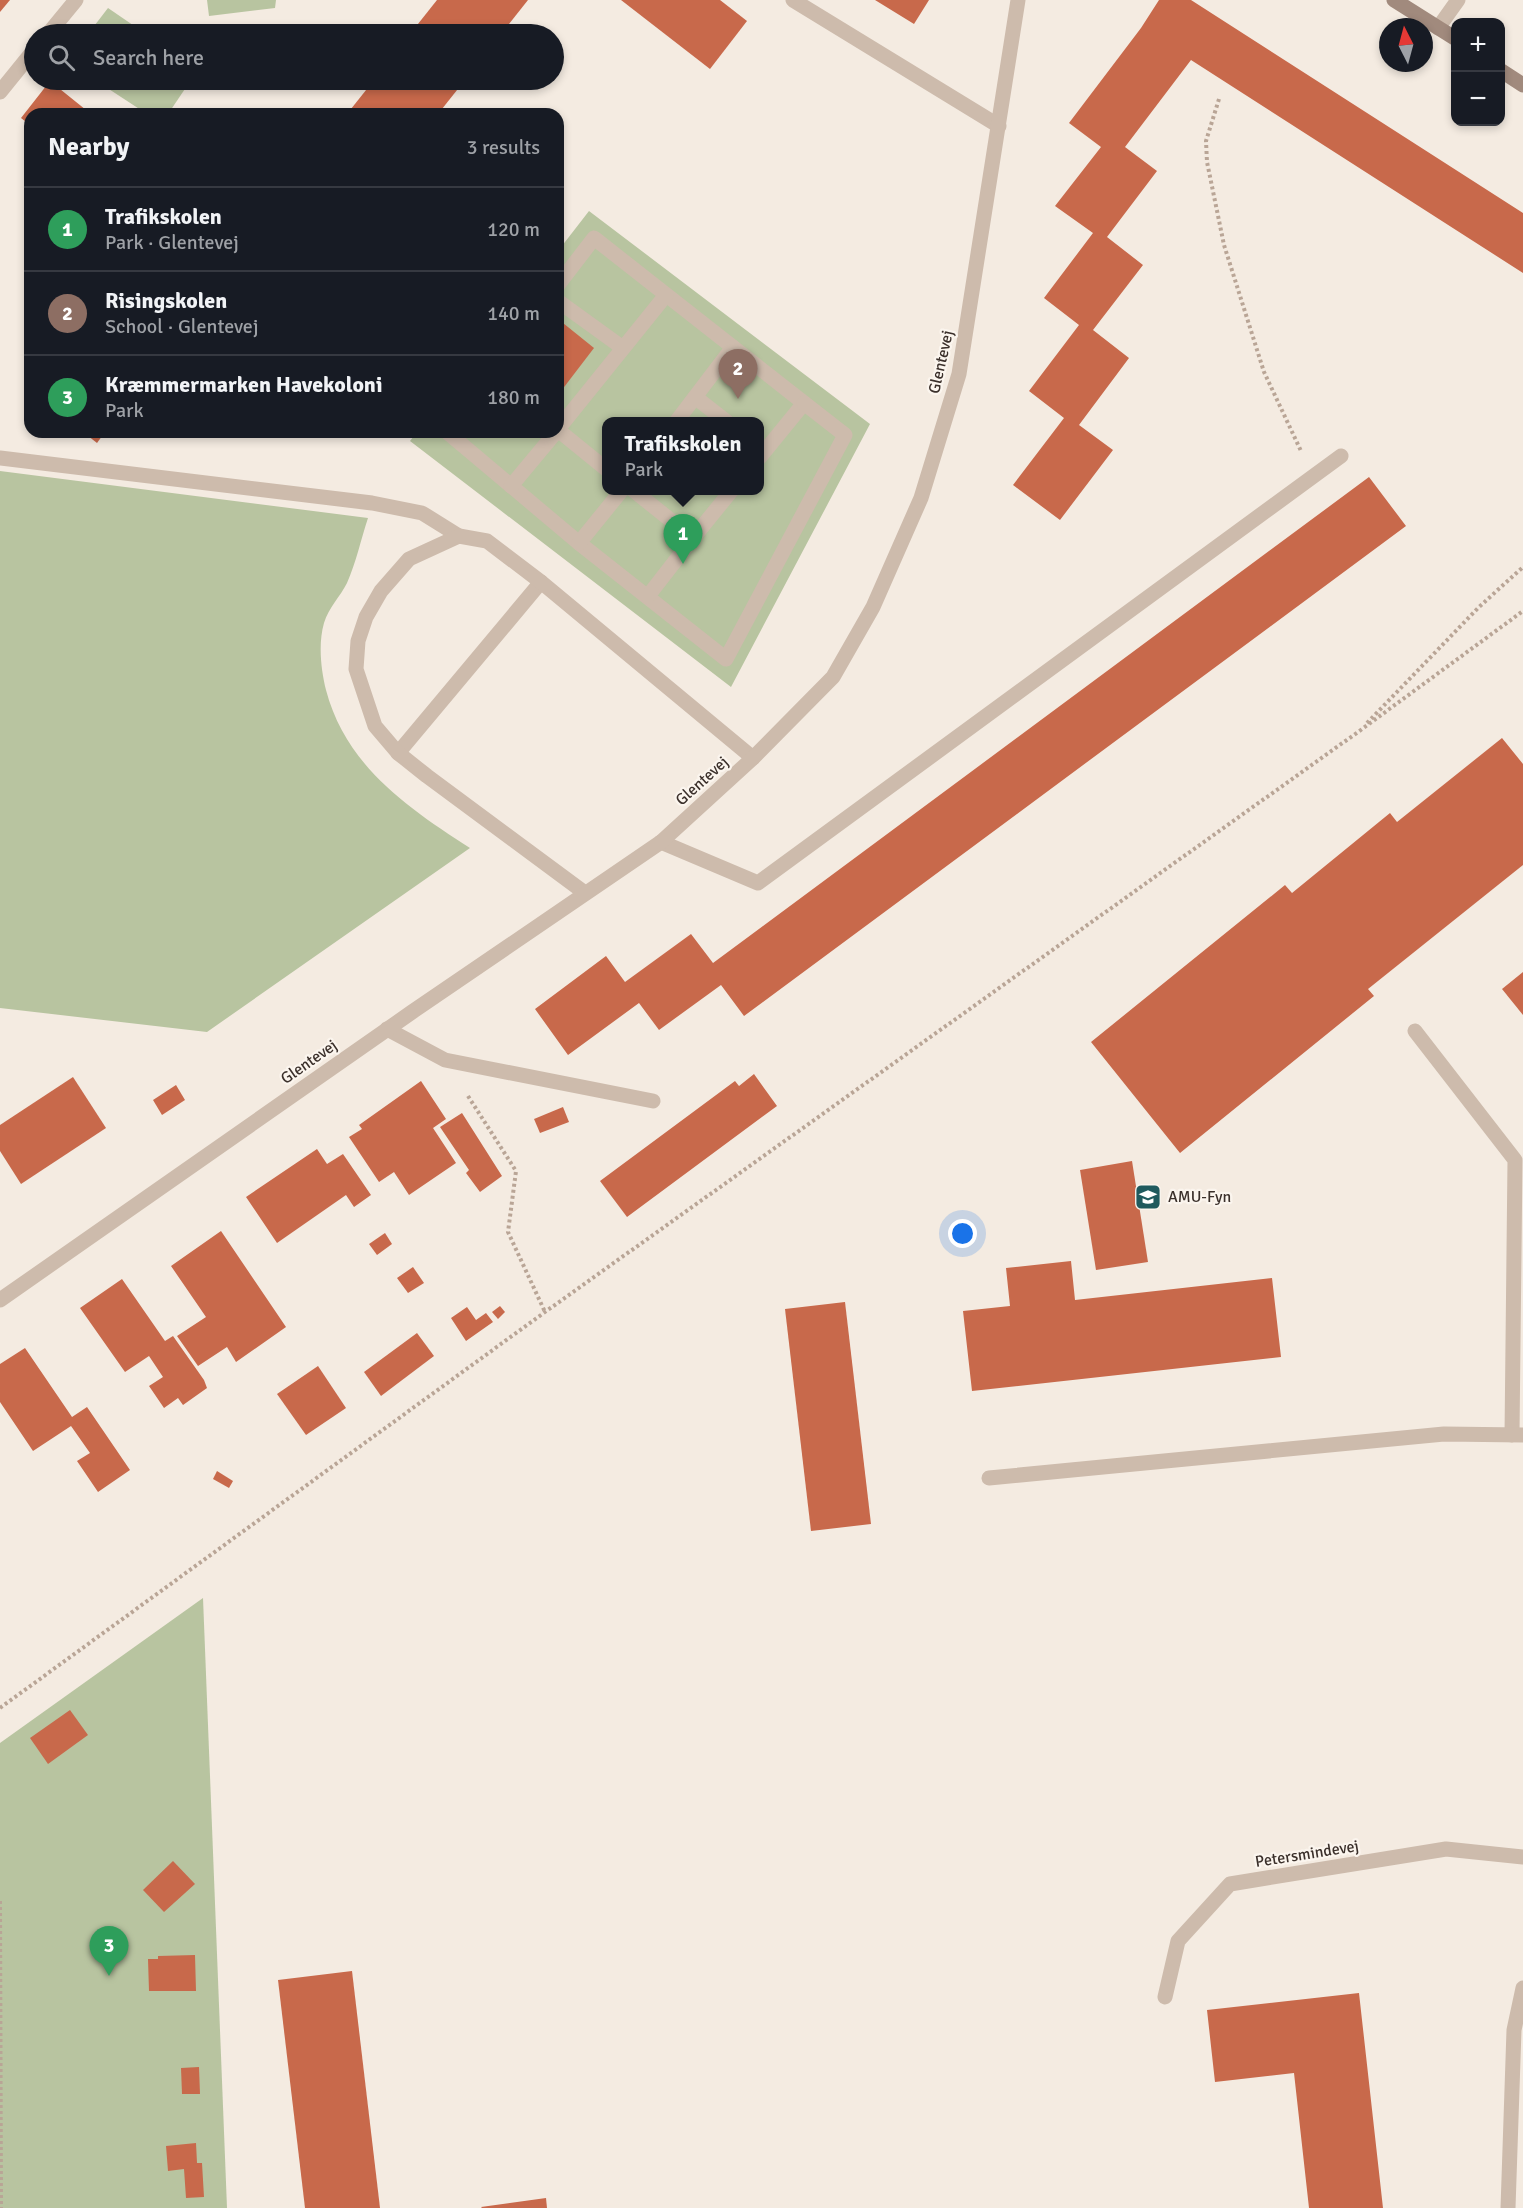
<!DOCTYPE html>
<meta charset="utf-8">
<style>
:root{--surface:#171b24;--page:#242831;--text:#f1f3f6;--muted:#9ea1a6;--line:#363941;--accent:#92aeb2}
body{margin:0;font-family:Signika,sans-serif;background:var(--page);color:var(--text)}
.controls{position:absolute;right:18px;top:18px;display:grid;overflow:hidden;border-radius:12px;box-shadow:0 3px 9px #0003}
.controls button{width:54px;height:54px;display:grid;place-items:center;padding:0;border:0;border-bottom:2px solid var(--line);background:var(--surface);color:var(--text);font:30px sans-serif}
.compass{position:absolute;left:1379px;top:18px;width:54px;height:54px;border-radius:50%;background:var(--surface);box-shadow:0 3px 9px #0003;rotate:354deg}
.you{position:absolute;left:963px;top:1234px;width:21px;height:21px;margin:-15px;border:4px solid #fff;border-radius:50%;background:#1a73e8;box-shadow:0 0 0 9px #1a73e833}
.badge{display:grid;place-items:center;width:39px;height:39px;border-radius:50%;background:var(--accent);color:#fff;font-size:20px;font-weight:700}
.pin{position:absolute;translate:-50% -50px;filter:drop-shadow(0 2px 3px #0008)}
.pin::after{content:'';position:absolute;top:32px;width:21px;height:18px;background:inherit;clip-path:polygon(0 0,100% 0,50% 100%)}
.popup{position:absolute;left:602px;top:417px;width:162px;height:78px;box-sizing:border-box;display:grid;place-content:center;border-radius:12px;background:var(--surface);filter:drop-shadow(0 2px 4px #0005);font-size:20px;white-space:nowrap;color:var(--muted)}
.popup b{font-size:22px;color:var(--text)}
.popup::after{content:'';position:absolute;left:50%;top:100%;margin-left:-12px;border:12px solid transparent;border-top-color:var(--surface)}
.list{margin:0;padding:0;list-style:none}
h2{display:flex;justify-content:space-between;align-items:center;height:78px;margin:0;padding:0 24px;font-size:26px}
h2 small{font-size:20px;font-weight:400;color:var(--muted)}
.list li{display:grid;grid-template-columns:39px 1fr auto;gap:18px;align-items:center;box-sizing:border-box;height:84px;padding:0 24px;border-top:2px solid var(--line)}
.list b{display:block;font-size:22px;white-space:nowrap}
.list p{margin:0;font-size:20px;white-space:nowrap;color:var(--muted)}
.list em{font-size:20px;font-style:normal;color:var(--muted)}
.icon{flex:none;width:33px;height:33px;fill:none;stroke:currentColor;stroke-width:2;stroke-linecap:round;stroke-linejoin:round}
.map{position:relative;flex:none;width:1523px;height:2208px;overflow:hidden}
.search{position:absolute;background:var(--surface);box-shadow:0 3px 9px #0003;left:24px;top:24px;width:540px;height:66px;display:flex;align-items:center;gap:15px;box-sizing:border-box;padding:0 21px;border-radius:33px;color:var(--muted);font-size:22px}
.panel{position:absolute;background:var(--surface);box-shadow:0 3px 9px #0003;left:24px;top:108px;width:540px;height:330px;border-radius:18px}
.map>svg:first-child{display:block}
.green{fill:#b8c4a0;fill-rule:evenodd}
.building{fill:#c8694b}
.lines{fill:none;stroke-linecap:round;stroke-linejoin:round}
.path{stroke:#b9a596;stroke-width:4;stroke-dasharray:3 3;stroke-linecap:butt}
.lane{stroke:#cdbbac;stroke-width:15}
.street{stroke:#cdbbac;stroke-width:15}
.secondary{stroke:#a18a7d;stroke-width:15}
.labels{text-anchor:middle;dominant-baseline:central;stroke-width:4.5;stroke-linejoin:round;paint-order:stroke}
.street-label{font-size:16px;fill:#3b302b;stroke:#fbf5ee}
.poi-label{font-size:16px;fill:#3b302b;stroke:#fbf5ee;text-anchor:start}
</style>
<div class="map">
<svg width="1523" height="2208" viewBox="0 0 1523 2208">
<rect width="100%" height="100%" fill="#f4ebe1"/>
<g class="green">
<polygon points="207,0 276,0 275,8 209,16"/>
<polygon points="108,8 146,34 88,34"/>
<polygon points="95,80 191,80 168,114 147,114"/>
<path d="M 589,211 L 870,424 L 731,687 L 410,441 L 417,432 L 558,432 L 558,251 ZM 606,422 L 760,422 L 760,490 L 606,490 Z"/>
<path d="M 0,471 L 368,518 C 361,539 356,563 347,583 C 340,597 329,607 324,623 C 318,644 321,670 326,690 C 346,766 408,808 470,848 L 207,1032 L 0,1008 Z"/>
<polygon points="203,1598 227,2208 0,2208 0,1743"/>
</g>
<g class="building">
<polygon points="0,0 10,0 0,12"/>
<polygon points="437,0 528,0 501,34 410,34"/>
<polygon points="621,0 720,0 747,21 710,69"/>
<polygon points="875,0 929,0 914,24"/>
<polygon points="1159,0 1191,0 1523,213 1523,273 1191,60 1125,147 1157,171 1107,237 1143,265 1093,330 1129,358 1079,425 1113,450 1060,520 1013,485 1064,418 1029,391 1079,325 1044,298 1093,233 1055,206 1101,147 1069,123 1141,28"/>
<polygon points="374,80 465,80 438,114 347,114"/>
<polygon points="50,81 91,114 30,114 30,125 21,118"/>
<polygon points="558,319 594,348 558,395"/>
<polygon points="83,432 105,432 97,443"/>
<polygon points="1369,477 1406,526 744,1016 721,985 659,1030 639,1003 568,1055 535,1009 606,956 625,982 691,934 713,963"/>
<polygon points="1502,738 1523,764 1523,865 1368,989 1374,996 1180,1153 1091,1042 1285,885 1292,893 1390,813 1397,822"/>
<polygon points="1523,972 1523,1015 1502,989"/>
<polygon points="754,1074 777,1106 627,1217 600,1181 735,1081 739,1086"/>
<polygon points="73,1077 106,1128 21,1184 0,1151 0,1125"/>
<polygon points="421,1081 446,1119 433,1128 456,1163 409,1195 394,1172 379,1182 349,1137 362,1129 359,1125"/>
<polygon points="176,1085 185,1100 162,1115 153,1100"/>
<polygon points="563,1107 569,1122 540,1133 534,1119"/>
<polygon points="462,1113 502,1176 480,1192 466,1173 469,1170 440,1127"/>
<polygon points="317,1149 327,1164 343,1154 371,1195 354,1207 346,1195 277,1243 246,1197"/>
<polygon points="1132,1161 1148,1262 1096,1270 1080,1170"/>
<polygon points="221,1231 286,1327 236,1362 227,1347 198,1366 177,1336 206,1317 171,1266"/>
<polygon points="385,1233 392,1244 377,1255 369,1244"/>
<polygon points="1071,1261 1075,1300 1272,1278 1281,1357 972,1391 963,1311 1010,1306 1006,1268"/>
<polygon points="413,1267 424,1283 408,1293 397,1278"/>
<polygon points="122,1279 165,1341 173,1336 204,1380 207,1388 183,1405 178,1398 164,1408 149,1386 163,1377 149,1356 125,1372 80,1308"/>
<polygon points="845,1302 871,1524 811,1531 785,1309"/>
<polygon points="500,1306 505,1312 498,1319 492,1312"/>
<polygon points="467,1307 476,1320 486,1313 493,1322 466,1341 451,1318"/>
<polygon points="417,1333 434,1356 381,1396 364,1372"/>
<polygon points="25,1348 72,1417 87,1407 130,1470 98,1492 77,1461 90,1453 71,1426 33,1451 0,1402 0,1364"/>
<polygon points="318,1366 346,1408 306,1435 277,1394"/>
<polygon points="217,1471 233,1481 229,1488 213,1479"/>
<polygon points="70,1710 88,1735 48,1764 30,1738"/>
<polygon points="173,1861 195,1884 164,1912 143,1890"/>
<polygon points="195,1955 196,1991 149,1991 148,1959 158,1959 158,1956"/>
<polygon points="352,1971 380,2208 305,2208 278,1980"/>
<polygon points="1359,1993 1383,2208 1309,2208 1294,2073 1215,2082 1207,2010"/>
<polygon points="199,2067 200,2094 182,2094 181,2068"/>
<polygon points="196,2143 197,2163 202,2163 204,2197 186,2198 184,2169 168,2171 166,2146"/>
<polygon points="546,2198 547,2208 482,2208 481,2207"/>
</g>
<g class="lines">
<g class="path">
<polyline points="1219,99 1206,141 1207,162 1224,245 1264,372 1301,451"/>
<polyline points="1367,723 1479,607 1523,567"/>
<polyline points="468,1096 516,1171 508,1232 545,1312"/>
<polyline points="0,1708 545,1312 1358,732 1523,611"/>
<polyline points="0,1901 1,2208"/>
</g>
<g class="lane">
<polyline points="793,0 999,126"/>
<polyline points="48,34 76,0"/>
<polyline points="0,92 34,50"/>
<polyline points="558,285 594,238 804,403 760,457"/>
<polyline points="558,301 623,348"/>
<polyline points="695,397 727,422"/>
<polyline points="676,422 733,347"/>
<polyline points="558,429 666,295"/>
<polyline points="558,430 606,469"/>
<polyline points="447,432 579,543 726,659 845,435 804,403"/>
<polyline points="0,458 372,503 422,513 459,536"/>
<polyline points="511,486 556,432"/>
<polyline points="633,490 693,538 732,490"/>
<polyline points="579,543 622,490"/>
<polyline points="648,596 693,538"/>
<polyline points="398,753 541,582"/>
<polyline points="585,893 427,776 398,753 375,726 356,669 358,641 366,617 381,591 409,559 459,536 487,541 541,582 753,758"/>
<polyline points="387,1029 445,1060 653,1101"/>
<polyline points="1415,1031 1515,1160 1512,1435"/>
<polyline points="989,1478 1444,1434 1523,1435"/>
<polyline points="1165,1997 1178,1941 1230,1884 1446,1849 1523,1857"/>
</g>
<g class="street">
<polyline points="1438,28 1458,0"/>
<polyline points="661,842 758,883 1341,456"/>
<polyline points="0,1300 412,1012 661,842 753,758 833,677 873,607 921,498 959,374 1018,0"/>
<polyline points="1508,2208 1514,2030 1523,1988"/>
</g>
<g class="secondary">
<polyline points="1394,0 1456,39"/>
<polyline points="1500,70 1523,85"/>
</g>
</g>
<defs>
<symbol id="university-square" viewBox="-11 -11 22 22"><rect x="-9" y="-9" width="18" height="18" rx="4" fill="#1f5a5e" stroke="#fbf5ee"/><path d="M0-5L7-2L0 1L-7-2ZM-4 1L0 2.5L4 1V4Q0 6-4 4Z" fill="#fff"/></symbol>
</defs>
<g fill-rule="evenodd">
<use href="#university-square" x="1133" y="1182" width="30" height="30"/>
</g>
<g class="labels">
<g class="street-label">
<text transform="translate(941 362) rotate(-77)">Glentevej</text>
<text transform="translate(702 781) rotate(-42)">Glentevej</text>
<text transform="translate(309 1062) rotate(-35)">Glentevej</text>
<text transform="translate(1307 1854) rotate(-9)">Petersmindevej</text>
</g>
<g class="poi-label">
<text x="1168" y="1197">AMU-Fyn</text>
</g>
</g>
</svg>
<div class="controls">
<button>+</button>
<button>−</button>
</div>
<svg class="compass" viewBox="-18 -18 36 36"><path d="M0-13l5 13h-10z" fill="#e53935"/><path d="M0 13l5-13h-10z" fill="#9ea1a6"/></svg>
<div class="you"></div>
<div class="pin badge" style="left:683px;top:564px;background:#2e9e5b">1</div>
<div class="popup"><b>Trafikskolen</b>Park</div>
<div class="pin badge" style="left:738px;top:399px;background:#8d6e63">2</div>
<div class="pin badge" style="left:109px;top:1976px;background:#2e9e5b">3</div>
<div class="search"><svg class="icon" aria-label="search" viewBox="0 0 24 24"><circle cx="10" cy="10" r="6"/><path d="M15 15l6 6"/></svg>Search here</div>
<section class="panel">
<h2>Nearby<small>3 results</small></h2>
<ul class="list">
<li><span class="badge" style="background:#2e9e5b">1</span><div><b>Trafikskolen</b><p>Park · Glentevej</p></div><em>120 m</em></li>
<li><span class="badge" style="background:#8d6e63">2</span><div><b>Risingskolen</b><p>School · Glentevej</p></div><em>140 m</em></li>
<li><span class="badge" style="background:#2e9e5b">3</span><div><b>Kræmmermarken Havekoloni</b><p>Park</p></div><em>180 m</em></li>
</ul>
</section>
</div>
